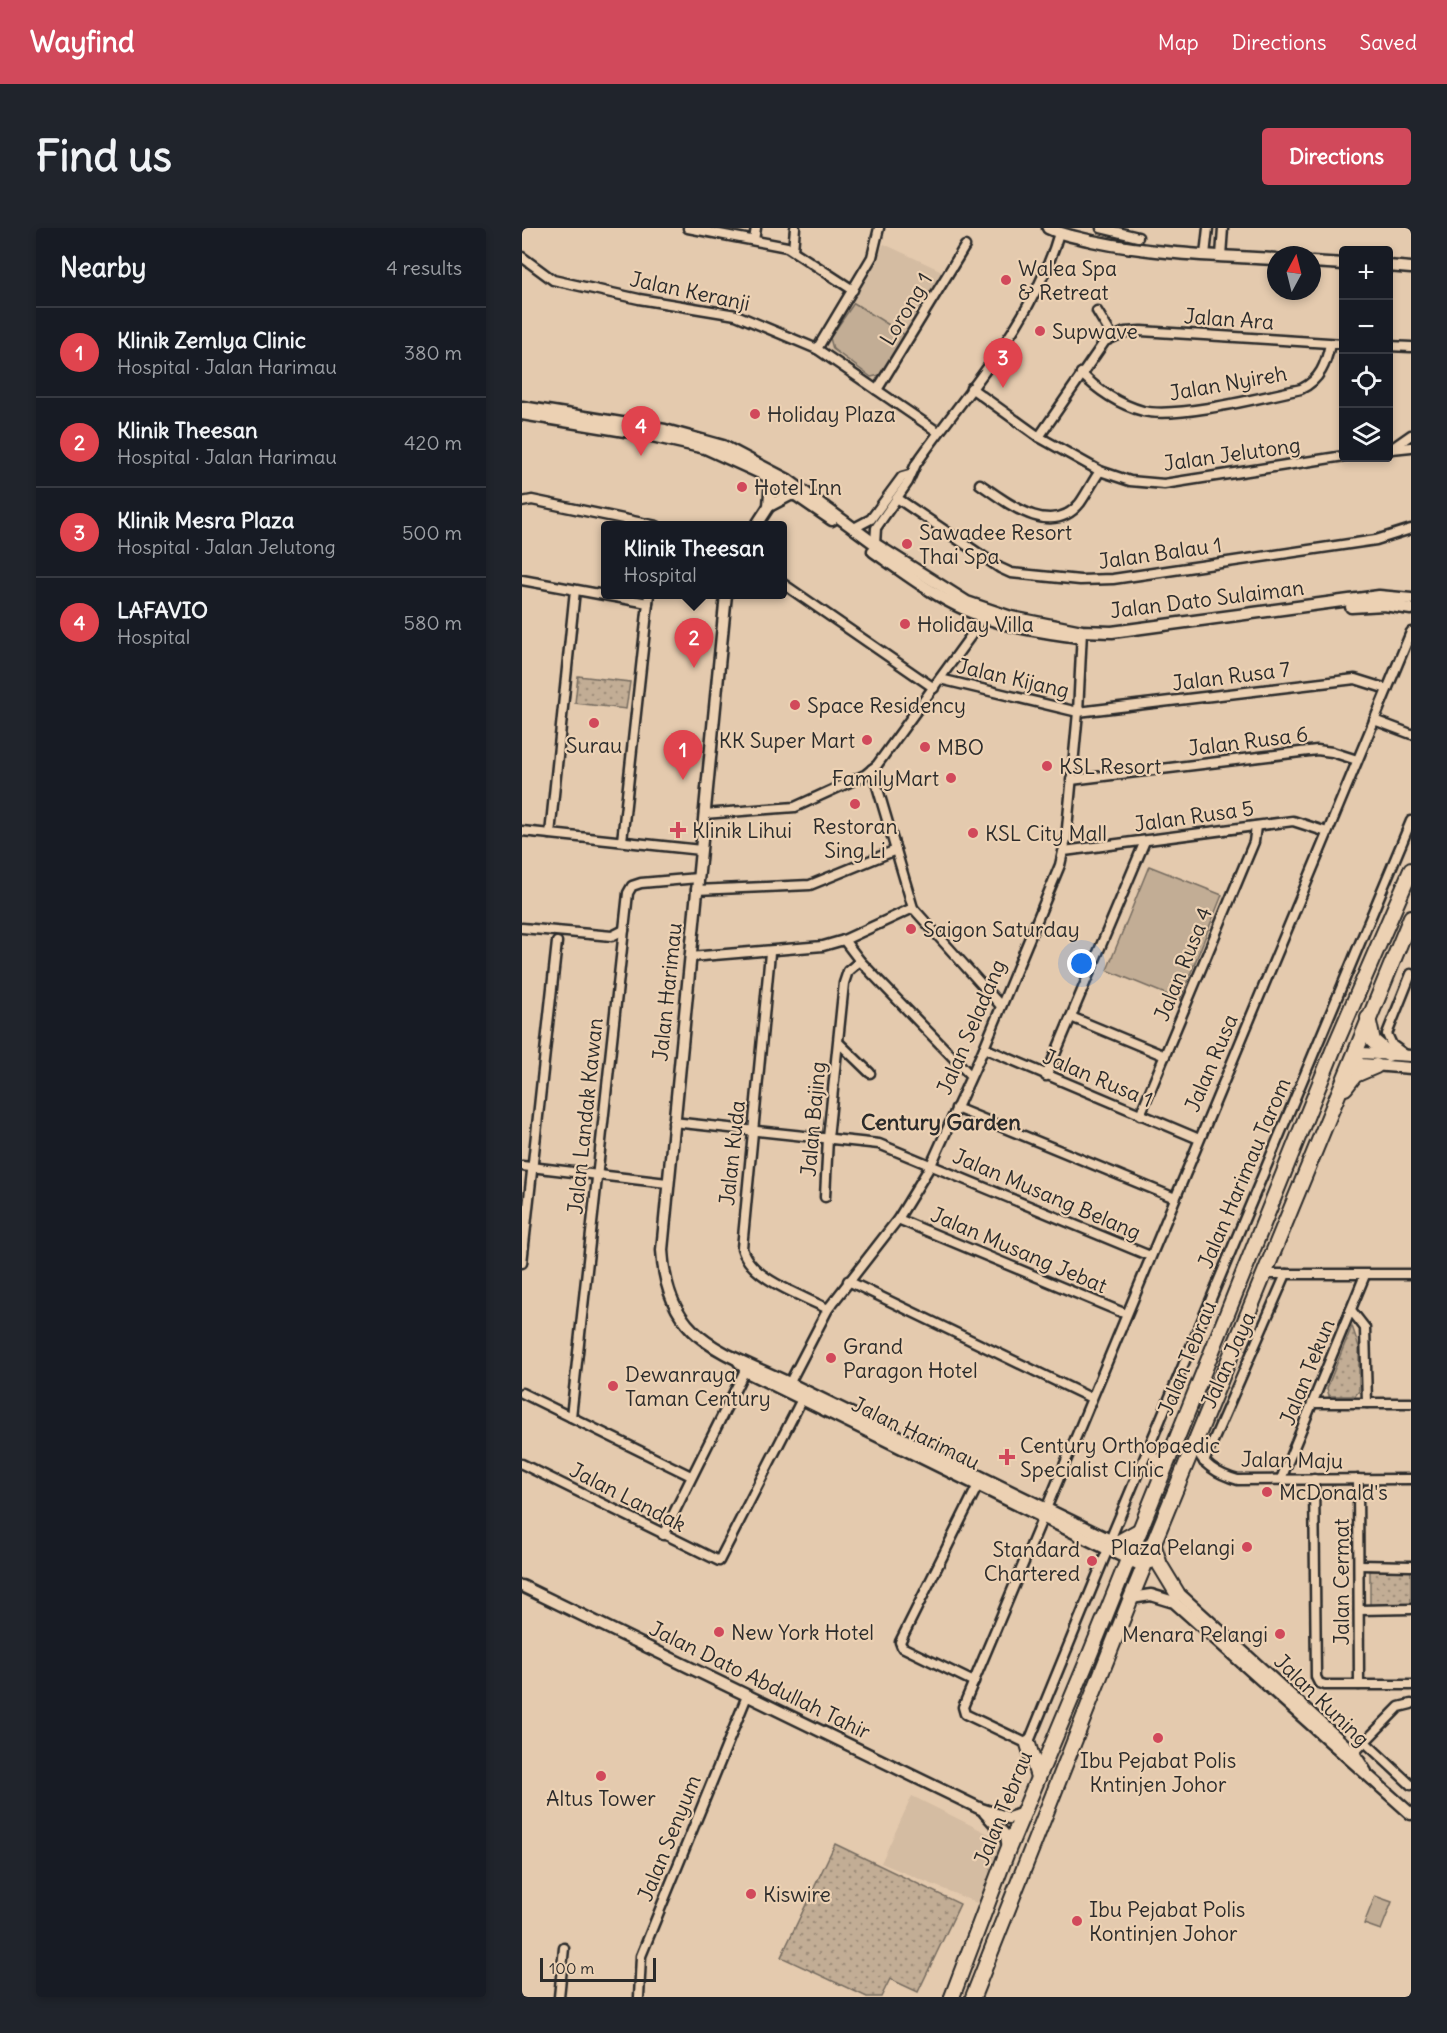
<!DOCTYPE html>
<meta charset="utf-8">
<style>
:root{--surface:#171b24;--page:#20242c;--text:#f1f3f6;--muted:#9ea1a6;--line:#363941;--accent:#d1495b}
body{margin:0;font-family:Delius,sans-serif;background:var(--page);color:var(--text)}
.controls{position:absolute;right:18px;top:18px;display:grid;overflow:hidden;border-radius:6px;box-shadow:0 3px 9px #0003}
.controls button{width:54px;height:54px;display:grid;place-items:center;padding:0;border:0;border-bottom:2px solid var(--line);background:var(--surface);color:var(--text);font:30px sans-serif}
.compass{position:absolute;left:745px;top:18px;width:54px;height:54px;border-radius:50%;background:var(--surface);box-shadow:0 3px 9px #0003;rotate:7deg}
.scale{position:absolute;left:18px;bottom:15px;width:116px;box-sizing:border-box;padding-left:6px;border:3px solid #2b2b2b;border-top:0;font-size:16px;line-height:21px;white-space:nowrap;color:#2b2b2b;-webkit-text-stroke:4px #ecd1b3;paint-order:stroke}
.you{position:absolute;left:560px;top:736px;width:21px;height:21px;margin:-15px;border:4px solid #fff;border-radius:50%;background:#1a73e8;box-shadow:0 0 0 9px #1a73e833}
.badge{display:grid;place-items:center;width:39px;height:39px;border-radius:50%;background:var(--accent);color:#fff;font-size:20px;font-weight:700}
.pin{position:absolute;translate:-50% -50px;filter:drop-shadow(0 2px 3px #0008)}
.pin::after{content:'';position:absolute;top:32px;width:21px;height:18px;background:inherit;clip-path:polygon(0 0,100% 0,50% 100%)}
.popup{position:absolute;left:79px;top:293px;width:186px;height:78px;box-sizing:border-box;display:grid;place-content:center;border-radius:6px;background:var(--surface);filter:drop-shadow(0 2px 4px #0005);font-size:20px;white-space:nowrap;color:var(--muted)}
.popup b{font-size:22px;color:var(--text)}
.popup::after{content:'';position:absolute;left:50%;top:100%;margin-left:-12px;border:12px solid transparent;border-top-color:var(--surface)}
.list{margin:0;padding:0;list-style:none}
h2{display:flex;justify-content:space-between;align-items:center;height:78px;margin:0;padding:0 24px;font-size:26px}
h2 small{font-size:20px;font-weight:400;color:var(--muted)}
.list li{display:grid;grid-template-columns:39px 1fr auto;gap:18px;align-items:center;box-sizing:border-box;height:90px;padding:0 24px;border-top:2px solid var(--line)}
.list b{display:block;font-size:22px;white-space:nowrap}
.list p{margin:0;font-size:20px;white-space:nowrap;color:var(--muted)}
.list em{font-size:20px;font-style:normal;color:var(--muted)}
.icon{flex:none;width:33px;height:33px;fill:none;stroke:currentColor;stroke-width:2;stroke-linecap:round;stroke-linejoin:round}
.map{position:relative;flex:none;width:889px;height:1769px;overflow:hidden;border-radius:6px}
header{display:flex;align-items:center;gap:36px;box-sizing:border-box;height:84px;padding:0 30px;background:var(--accent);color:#fff}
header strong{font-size:28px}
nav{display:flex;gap:33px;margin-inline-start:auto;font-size:21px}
.intro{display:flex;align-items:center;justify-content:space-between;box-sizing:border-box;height:144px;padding:0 36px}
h1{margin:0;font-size:42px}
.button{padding:15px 27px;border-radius:6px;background:var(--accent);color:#fff;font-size:21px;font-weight:700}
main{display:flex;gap:36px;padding:0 36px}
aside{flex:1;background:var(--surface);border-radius:6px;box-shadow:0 3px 9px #0003}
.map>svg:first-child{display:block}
.built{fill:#d4bca2}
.grass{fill:url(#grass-dots);stroke:#766c60;stroke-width:1.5}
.garden{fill:#c2ad95;stroke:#766c60;stroke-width:1.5}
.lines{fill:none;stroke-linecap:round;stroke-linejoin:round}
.minor-casing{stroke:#2b2b2b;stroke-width:13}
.tertiary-casing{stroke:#2b2b2b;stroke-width:15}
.secondary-casing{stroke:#2b2b2b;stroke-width:15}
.trunk-casing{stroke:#2b2b2b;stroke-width:18}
.minor{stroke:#ecd1b3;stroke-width:8}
.tertiary{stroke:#ecd1b3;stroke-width:10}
.secondary{stroke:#ecd1b3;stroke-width:10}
.trunk{stroke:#ecd1b3;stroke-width:14}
.poi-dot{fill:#d1495b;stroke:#ecd1b3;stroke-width:2}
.labels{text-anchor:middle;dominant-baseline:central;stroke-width:4.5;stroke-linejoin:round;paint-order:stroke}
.poi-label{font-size:21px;fill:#2b2b2b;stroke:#ecd1b3;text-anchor:start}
.street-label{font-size:21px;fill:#2b2b2b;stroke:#ecd1b3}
.neighbourhood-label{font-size:22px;font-weight:bold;fill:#2b2b2b;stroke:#ecd1b3}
</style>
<header>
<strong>Wayfind</strong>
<nav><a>Map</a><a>Directions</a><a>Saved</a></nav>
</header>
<div class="intro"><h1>Find us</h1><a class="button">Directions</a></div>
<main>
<aside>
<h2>Nearby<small>4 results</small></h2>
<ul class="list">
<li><span class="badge" style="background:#e0444e">1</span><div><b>Klinik Zemlya Clinic</b><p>Hospital · Jalan Harimau</p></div><em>380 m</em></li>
<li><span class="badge" style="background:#e0444e">2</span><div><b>Klinik Theesan</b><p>Hospital · Jalan Harimau</p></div><em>420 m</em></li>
<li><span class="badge" style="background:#e0444e">3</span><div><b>Klinik Mesra Plaza</b><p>Hospital · Jalan Jelutong</p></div><em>500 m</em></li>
<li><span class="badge" style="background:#e0444e">4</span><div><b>LAFAVIO</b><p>Hospital</p></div><em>580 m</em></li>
</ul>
</aside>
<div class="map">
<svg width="889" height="1769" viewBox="0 0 889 1769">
<defs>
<pattern id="grass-dots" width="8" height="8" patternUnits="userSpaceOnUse" patternTransform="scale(1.5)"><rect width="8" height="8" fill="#c2ad95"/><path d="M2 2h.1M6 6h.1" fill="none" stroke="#9e8d7a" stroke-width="1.8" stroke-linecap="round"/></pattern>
</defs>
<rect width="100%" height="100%" fill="#e4caae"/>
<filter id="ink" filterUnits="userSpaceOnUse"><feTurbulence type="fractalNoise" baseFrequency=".0167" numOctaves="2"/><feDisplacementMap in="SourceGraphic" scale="12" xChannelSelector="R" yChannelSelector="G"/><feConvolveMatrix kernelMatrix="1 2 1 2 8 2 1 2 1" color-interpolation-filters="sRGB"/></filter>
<g filter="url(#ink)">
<g class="built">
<polygon points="362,16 422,44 355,156 303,120"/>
<polygon points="390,1568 479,1612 481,1620 455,1675 359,1635"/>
</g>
<g class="grass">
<polygon points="56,448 108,454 104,481 53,475"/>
<polygon points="830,1098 837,1119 837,1163 833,1168 807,1168 805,1160"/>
<rect x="848" y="1343" width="41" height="35"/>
<polygon points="313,1616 438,1676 396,1764 368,1751 359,1769 345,1769 259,1729"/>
</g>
<g class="garden">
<polygon points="332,75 383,107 358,147 349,149 311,121 308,110"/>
<polygon points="627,638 700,667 658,772 585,742"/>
<polygon points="853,1668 870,1674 859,1702 842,1696"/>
</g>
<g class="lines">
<defs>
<g id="minor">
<polyline points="166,0 265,19 331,62"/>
<polyline points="579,0 616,9"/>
<polyline points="232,12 234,0"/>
<polyline points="271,22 273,0"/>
<polyline points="683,27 686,0"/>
<polyline points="699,28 701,0"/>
<polyline points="0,29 31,52 117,71 214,87 295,121 416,204"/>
<polyline points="575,83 590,108"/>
<polyline points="866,118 889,119"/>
<polyline points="295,121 350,29 357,0"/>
<path d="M 559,145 C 575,162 598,177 621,183 C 655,191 742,169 779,161 C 798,152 804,136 808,116"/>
<polyline points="449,160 517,209 578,243 608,253 642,256 822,228"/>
<polyline points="355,162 443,18"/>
<polyline points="517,209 583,113 603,104 619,103 822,116"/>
<polyline points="869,221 889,207"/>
<polyline points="870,221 889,219"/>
<path d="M 458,256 C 484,274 529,311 558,275 C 565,265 571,253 578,243"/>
<polyline points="375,270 478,340 489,345 558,352 591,351 854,312 889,301"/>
<polyline points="0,274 10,272 135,298"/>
<polyline points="332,300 349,291 380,249 387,247"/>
<path d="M 353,316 L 354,300 L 386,254 L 394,236 C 445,163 512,93 537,5"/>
<polyline points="0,352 126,375"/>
<polyline points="260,355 412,460"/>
<polyline points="418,451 556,484 833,451 865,461"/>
<polyline points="852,492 889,506"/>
<polyline points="350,541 391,680 479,778"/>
<polyline points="549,552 795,522 810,524 835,532"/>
<polyline points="182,586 273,579 343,547 355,537 453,402 462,383"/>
<polyline points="0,603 179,622"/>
<polyline points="28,606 53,362"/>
<polyline points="100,613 127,366"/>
<polyline points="542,623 771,593 805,604"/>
<polyline points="174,662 288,657 374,622"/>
<polyline points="0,700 90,708 102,702"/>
<polyline points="322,712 338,733 448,847"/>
<path d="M 248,725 L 220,1020 C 228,1051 279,1067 306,1081"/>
<polyline points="168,729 301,718 322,712 391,680"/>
<polyline points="549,789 643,828"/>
<polyline points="317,815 348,845"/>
<polyline points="462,820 677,911"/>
<polyline points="885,828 870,817 865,806 889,746"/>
<polyline points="524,848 623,613"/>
<polyline points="434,880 653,970"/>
<polyline points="618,887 732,614 734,598"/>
<polyline points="151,894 357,916 628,1028"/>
<polyline points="0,938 145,955"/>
<polyline points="303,969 306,910 322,755 326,743 338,733"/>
<polyline points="376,991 604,1086"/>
<polyline points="0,1035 35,714"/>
<polyline points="741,1046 889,1046"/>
<polyline points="326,1053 569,1170"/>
<polyline points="829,1082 843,1100 845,1175"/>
<polyline points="265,1160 306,1081 376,991 409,937 462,820 538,637 544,611 556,484 560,403"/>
<polyline points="0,1165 169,1248"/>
<polyline points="793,1175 889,1175"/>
<polyline points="49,1189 106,665 110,658 119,655 176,650"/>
<path d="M 675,1216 C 676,1236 698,1247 716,1252 L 889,1251"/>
<polyline points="626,1221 642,1241"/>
<polyline points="682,1234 764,1046"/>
<polyline points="0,1236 197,1333 280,1171"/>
<polyline points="759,1251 843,1047"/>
<polyline points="792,1251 794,1449 797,1455 803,1457 889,1457"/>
<polyline points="836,1251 837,1457"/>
<polyline points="524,1281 889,404"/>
<polyline points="521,1289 441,1479 443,1486 506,1516 586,1321"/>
<polyline points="141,1307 225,1138"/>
<polyline points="588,1312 889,593"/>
<polyline points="838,1337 889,1338"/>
<polyline points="837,1382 889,1381"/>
<polyline points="452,1454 380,1419 378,1414 456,1257"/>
<polyline points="843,1514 889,1557"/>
<polyline points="829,1528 877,1479 889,1476"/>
<polyline points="37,1769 42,1720"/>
<polyline points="117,1769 119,1728 225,1468"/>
</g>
<g id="tertiary">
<path d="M 526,0 C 540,7 555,9 570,13 C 631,26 693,28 754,31"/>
<polyline points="790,34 822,36"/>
<polyline points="866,38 889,40"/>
<polyline points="0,179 143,202 201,218 266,252 353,316 445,374 489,389 560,403 590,404 857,368 889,371"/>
<polyline points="0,186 121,206 183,220 249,250 310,292"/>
<polyline points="247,278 268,267 275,267"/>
<polyline points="234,298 247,278 249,250"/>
<path d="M 351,323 C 385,347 420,374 459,388 C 489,400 523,404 555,409"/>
<path d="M 204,366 L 140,1022 C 145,1112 197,1122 267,1155 L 625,1330 L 629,1335"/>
<polyline points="829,379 862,377 889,381"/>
<polyline points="217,1134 227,1145 622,1339"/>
<polyline points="0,1358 459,1581 487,1590 501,1585"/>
<polyline points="651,1360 832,1525 844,1544"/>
<polyline points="609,1370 629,1367 652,1374 889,1586"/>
<polyline points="463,1585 484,1608 486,1620"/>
</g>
<polyline id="secondary" points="889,828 840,825 830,829 839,836 889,840"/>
<g id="trunk">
<polyline points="846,790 851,813 866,826"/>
<polyline points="823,860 833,847 854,838"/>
<polyline points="595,1315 618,1302"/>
<polyline points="631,1315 638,1337 655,1365"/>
<polyline points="506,1516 516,1549"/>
<polyline points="430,1769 485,1624 566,1431 812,820 889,642"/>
<polyline points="451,1769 609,1370 889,689"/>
</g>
</defs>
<use href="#minor" class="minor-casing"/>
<use href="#tertiary" class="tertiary-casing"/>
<use href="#secondary" class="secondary-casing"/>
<use href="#trunk" class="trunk-casing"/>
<use href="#minor" class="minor"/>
<use href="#tertiary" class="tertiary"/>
<use href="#secondary" class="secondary"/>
<use href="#trunk" class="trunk"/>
</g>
</g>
<g class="poi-dot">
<circle cx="484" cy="52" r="6"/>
<circle cx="518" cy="103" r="6"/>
<circle cx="233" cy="186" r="6"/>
<circle cx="220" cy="259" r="6"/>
<circle cx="385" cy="316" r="6"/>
<circle cx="383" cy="396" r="6"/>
<circle cx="273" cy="477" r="6"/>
<circle cx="72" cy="495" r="6"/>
<circle cx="345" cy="512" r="6"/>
<circle cx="403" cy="519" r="6"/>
<circle cx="525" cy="538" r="6"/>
<circle cx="429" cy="550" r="6"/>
<circle cx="333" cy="576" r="6"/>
<path d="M153 593h6v6h6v6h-6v6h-6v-6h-6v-6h6z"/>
<circle cx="451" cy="605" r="6"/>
<circle cx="389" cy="701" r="6"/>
<circle cx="309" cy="1130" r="6"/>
<circle cx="91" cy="1158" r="6"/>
<path d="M482 1220h6v6h6v6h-6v6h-6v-6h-6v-6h6z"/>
<circle cx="745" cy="1264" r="6"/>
<circle cx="725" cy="1319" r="6"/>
<circle cx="570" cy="1333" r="6"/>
<circle cx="197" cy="1404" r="6"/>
<circle cx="758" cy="1406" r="6"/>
<circle cx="636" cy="1510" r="6"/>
<circle cx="79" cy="1548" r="6"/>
<circle cx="229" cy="1666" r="6"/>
<circle cx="555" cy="1693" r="6"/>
</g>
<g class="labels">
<g class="poi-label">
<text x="496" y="40">Walea Spa<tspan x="496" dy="24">&amp; Retreat</tspan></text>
<text x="530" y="103">Supwave</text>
<text x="245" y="186">Holiday Plaza</text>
<text x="232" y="259">Hotel Inn</text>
<text x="397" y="304">Sawadee Resort<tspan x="397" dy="24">Thai Spa</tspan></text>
<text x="395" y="396">Holiday Villa</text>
<text x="285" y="477">Space Residency</text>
<text x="333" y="512" text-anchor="end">KK Super Mart</text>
<text x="72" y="517" text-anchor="middle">Surau</text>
<text x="415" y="519">MBO</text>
<text x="537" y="538">KSL Resort</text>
<text x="417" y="550" text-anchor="end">FamilyMart</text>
<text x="333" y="598" text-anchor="middle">Restoran<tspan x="333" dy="24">Sing Li</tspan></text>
<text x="170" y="602">Klinik Lihui</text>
<text x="463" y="605">KSL City Mall</text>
<text x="401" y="701">Saigon Saturday</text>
<text x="321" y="1118">Grand<tspan x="321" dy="24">Paragon Hotel</tspan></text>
<text x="103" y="1146">Dewanraya<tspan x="103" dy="24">Taman Century</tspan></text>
<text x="498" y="1217">Century Orthopaedic<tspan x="498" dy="24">Specialist Clinic</tspan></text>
<text x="757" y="1264">McDonald's</text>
<text x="713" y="1319" text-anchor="end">Plaza Pelangi</text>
<text x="558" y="1321" text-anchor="end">Standard<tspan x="558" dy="24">Chartered</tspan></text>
<text x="209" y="1404">New York Hotel</text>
<text x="746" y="1406" text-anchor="end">Menara Pelangi</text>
<text x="636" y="1532" text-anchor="middle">Ibu Pejabat Polis<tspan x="636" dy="24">Kntinjen Johor</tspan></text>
<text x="79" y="1570" text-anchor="middle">Altus Tower</text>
<text x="241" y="1666">Kiswire</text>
<text x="567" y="1681">Ibu Pejabat Polis<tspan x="567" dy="24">Kontinjen Johor</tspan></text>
</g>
<g class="street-label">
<text transform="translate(168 63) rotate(12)">Jalan Keranji</text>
<text transform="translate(384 81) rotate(-59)">Lorong 1</text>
<text transform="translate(707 91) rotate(4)">Jalan Ara</text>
<text transform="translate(706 155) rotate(-10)">Jalan Nyireh</text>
<text transform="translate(710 226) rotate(-8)">Jalan Jelutong</text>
<text transform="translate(638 325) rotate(-8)">Jalan Balau 1</text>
<text transform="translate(685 371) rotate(-7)">Jalan Dato Sulaiman</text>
<text transform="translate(709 448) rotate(-7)">Jalan Rusa 7</text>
<text transform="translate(491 450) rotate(13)">Jalan Kijang</text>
<text transform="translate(726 513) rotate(-7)">Jalan Rusa 6</text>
<text transform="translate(672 588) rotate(-8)">Jalan Rusa 5</text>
<text transform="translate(661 736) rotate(-68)">Jalan Rusa 4</text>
<text transform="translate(145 764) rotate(-84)">Jalan Harimau</text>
<text transform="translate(449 799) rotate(-67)">Jalan Seladang</text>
<text transform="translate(689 835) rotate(-67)">Jalan Rusa</text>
<text transform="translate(576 850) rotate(23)">Jalan Rusa 1</text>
<text transform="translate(63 888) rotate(-84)">Jalan Landak Kawan</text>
<text transform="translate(291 891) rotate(-85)">Jalan Bajing</text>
<text transform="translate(210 925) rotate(-84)">Jalan Kuda</text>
<text transform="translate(722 945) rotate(-67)">Jalan Harimau Tarom</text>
<text transform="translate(525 966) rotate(23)">Jalan Musang Belang</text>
<text transform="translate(497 1022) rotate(23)">Jalan Musang Jebat</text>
<text transform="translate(665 1130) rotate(-68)">Jalan Tebrau</text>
<text transform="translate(706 1132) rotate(-66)">Jalan Jaya</text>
<text transform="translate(785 1144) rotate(-68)">Jalan Tekun</text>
<text transform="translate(394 1205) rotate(26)">Jalan Harimau</text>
<text transform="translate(770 1232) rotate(1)">Jalan Maju</text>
<text transform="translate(106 1269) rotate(27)">Jalan Landak</text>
<text transform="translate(819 1354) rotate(-90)">Jalan Cermat</text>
<text transform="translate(238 1452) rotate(26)">Jalan Dato Abdullah Tahir</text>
<text transform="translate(800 1472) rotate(44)">Jalan Kuning</text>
<text transform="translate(481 1580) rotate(-68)">Jalan Tebrau</text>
<text transform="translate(147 1610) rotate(-68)">Jalan Senyum</text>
</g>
<g class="neighbourhood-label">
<text x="419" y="894">Century Garden</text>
</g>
</g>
</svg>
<div class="controls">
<button>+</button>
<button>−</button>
<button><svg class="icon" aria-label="locate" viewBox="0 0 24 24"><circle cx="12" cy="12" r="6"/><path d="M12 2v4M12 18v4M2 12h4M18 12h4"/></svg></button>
<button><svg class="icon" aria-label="layers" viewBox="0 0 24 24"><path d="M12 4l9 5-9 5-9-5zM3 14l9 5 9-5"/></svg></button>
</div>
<svg class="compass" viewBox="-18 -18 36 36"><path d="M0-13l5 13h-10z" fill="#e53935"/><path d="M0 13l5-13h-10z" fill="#9ea1a6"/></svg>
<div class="scale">100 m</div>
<div class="you"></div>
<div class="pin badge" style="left:161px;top:552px;background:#e0444e">1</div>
<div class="pin badge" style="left:172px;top:440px;background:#e0444e">2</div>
<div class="popup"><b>Klinik Theesan</b>Hospital</div>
<div class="pin badge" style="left:481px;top:160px;background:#e0444e">3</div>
<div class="pin badge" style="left:119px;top:228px;background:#e0444e">4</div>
</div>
</main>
